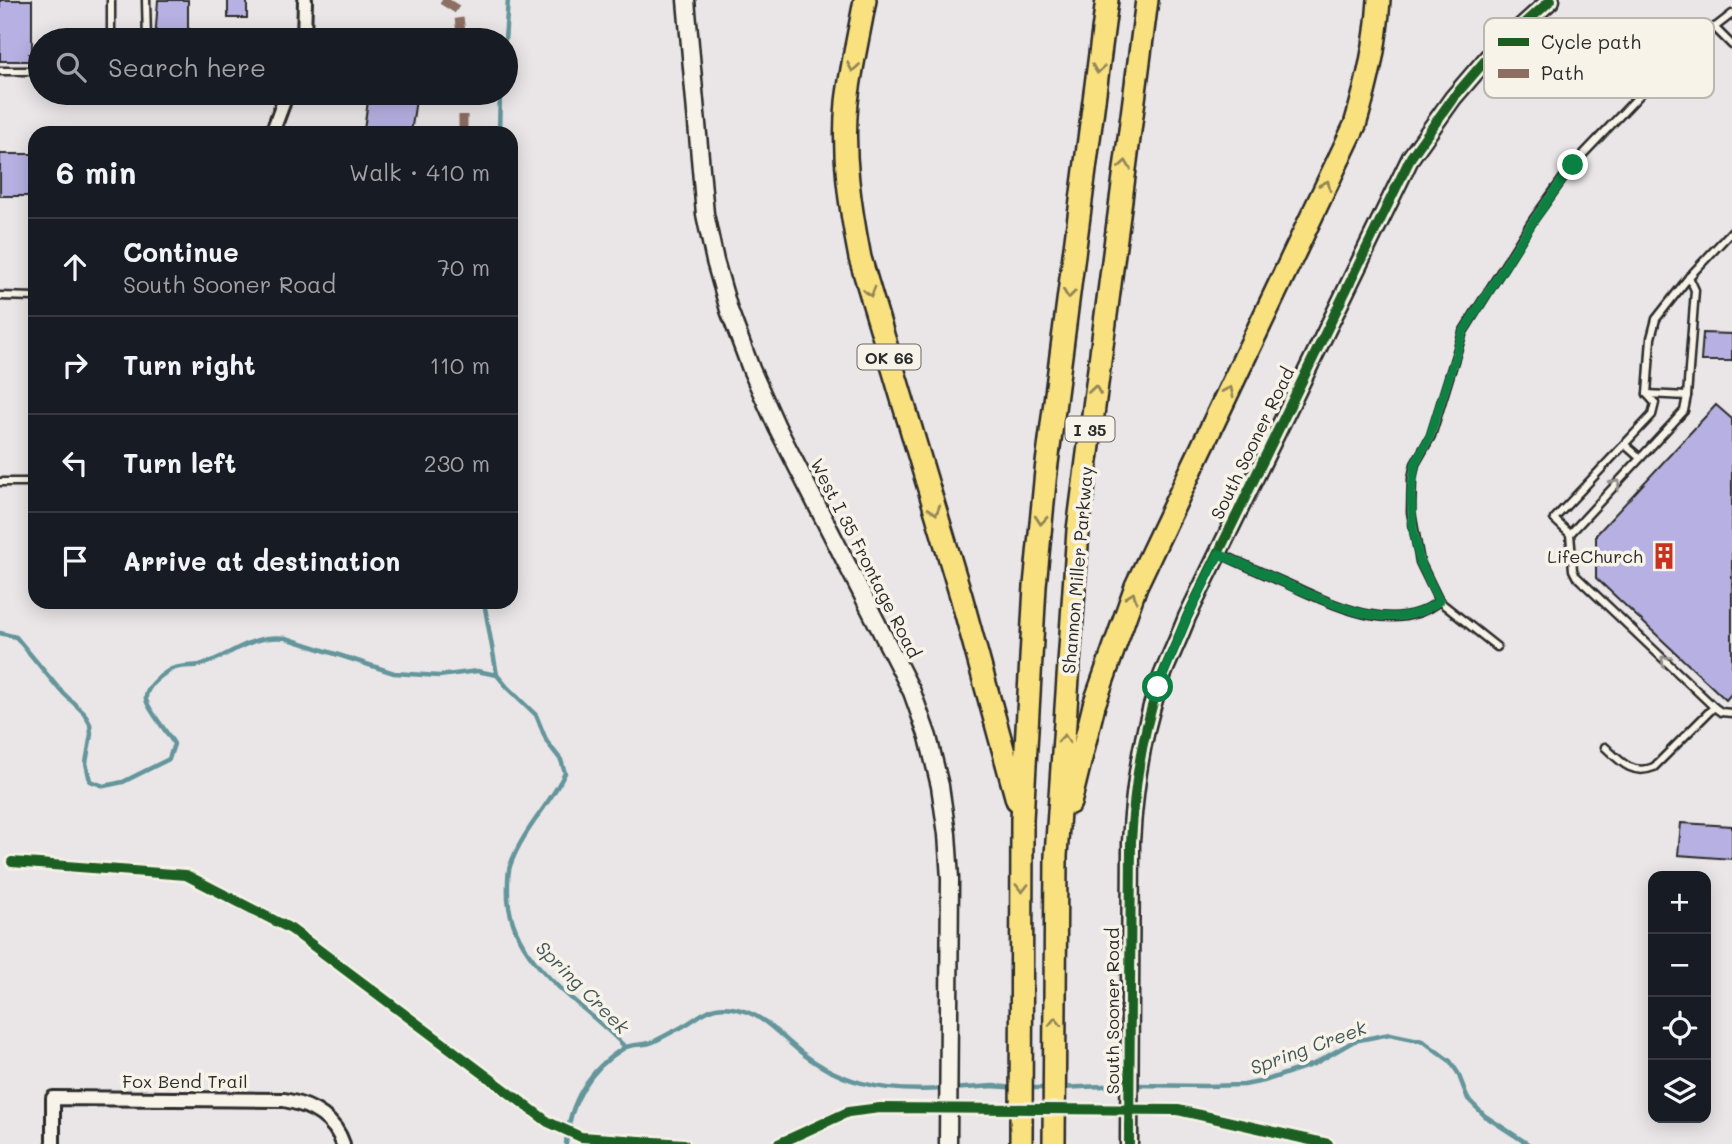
<!DOCTYPE html>
<meta charset="utf-8">
<style>
:root{--surface:#171b24;--page:#242831;--text:#f1f3f6;--muted:#9ea1a6;--line:#363941}
body{margin:0;font-family:Mali,sans-serif;background:var(--page);color:var(--text)}
.controls{position:absolute;right:21px;bottom:21px;display:grid;overflow:hidden;border-radius:14px;box-shadow:0 4px 18px #0003}
.controls button{width:63px;height:63px;display:grid;place-items:center;padding:0;border:0;border-bottom:2px solid var(--line);background:var(--surface);color:var(--text);font:35px sans-serif}
.stop{position:absolute;width:21px;height:21px;margin:-16px;border:5px solid #0b8043;border-radius:50%;background:#fff}
.stop.end{background:#0b8043;border-color:#fff;box-shadow:0 2px 7px #0008}
.list{margin:0;padding:0;list-style:none}
h2{display:flex;justify-content:space-between;align-items:center;height:91px;margin:0;padding:0 28px;font-size:30px}
h2 small{font-size:23px;font-weight:400;color:var(--muted)}
.list li{display:grid;grid-template-columns:46px 1fr auto;gap:21px;align-items:center;box-sizing:border-box;height:98px;padding:0 28px;border-top:2px solid var(--line)}
.list b{display:block;font-size:26px;white-space:nowrap}
.list p{margin:0;font-size:23px;white-space:nowrap;color:var(--muted)}
.list em{font-size:23px;font-style:normal;color:var(--muted)}
.icon{flex:none;width:38px;height:38px;fill:none;stroke:currentColor;stroke-width:2;stroke-linecap:round;stroke-linejoin:round}
.map{position:relative;flex:none;width:1732px;height:1144px;overflow:hidden}
.search{position:absolute;background:var(--surface);box-shadow:0 4px 18px #0003;left:28px;top:28px;width:490px;height:77px;display:flex;align-items:center;gap:18px;box-sizing:border-box;padding:0 24px;border-radius:38px;color:var(--muted);font-size:26px}
.panel{position:absolute;background:var(--surface);box-shadow:0 4px 18px #0003;left:28px;top:126px;width:490px;height:483px;border-radius:21px}
.map>svg:first-child{display:block}
.lines{fill:none;stroke-linecap:round;stroke-linejoin:round}
.stream{stroke:#64959b;stroke-width:4.5}
.building{fill:#b6b1e2;stroke:#2b2b2b;stroke-width:2}
.lane-casing{stroke:#2b2b2b;stroke-width:11}
.street-casing{stroke:#2b2b2b;stroke-width:18}
.secondary-casing{stroke:#2b2b2b;stroke-width:21}
.highway-casing{stroke:#2b2b2b;stroke-width:26}
.lane{stroke:#f7f3e8;stroke-width:6}
.street{stroke:#f7f3e8;stroke-width:12}
.secondary{stroke:#f7f3e8;stroke-width:16}
.highway{stroke:#fae180;stroke-width:21}
.quiet{stroke:#8d6e63;stroke-width:9;stroke-dasharray:18 9;stroke-linecap:butt}
.cycleway-casing{stroke:#f7f3e8;stroke-width:15}
.cycleway{stroke:#1b5e20;stroke-width:10}
.oneway{stroke:#928656}
.oneway2{stroke:#918f8a}
.route{stroke:#0b8043;stroke-width:9}
.labels{text-anchor:middle;dominant-baseline:central;stroke-width:7;stroke-linejoin:round;paint-order:stroke}
.shield{fill:#f7f3e8;stroke:#686764;stroke-width:2}
.shield-label{font-size:16px;font-weight:bold;fill:#2b2b2b}
.street-label{font-size:18px;fill:#2b2b2b;stroke:#f7f3e8}
.poi-label{font-size:18px;fill:#2b2b2b;stroke:#f7f3e8;text-anchor:end}
.water-label{font-size:19px;font-style:italic;fill:#43575a;stroke:#f7f3e8}
.key{fill:#f7f3e8;stroke:#bab7af;stroke-width:2}
.key-label{font-size:19px;fill:#2b2b2b}
</style>
<div class="map">
<svg width="1732" height="1144" viewBox="0 0 1732 1144">
<rect width="100%" height="100%" fill="#eae6e7"/>
<filter id="ink" filterUnits="userSpaceOnUse"><feTurbulence type="fractalNoise" baseFrequency=".0143" numOctaves="2"/><feDisplacementMap in="SourceGraphic" scale="14" xChannelSelector="R" yChannelSelector="G"/><feConvolveMatrix kernelMatrix="1 2 1 2 8 2 1 2 1" color-interpolation-filters="sRGB"/></filter>
<g filter="url(#ink)">
<g class="lines">
<g class="stream">
<polyline points="505,40 508,0"/>
<polyline points="499,133 500,93"/>
<polyline points="484,602 497,675"/>
<path d="M 0,633 L 16,637 L 59,689 L 84,713 L 90,724 L 91,734 L 86,763 L 90,781 L 104,786 L 123,782 L 169,759 L 174,744 C 169,734 146,707 146,699 C 145,688 160,676 168,671 C 177,665 190,667 200,665 C 232,656 248,634 286,638 L 394,673 L 439,676 L 477,671 L 497,675 L 507,687 L 536,715 L 547,742 L 561,760 L 565,773 C 549,806 522,831 510,866 C 507,875 508,888 508,898 C 513,966 582,1001 625,1047"/>
<polyline points="1134,1085 1205,1086 1244,1085 1264,1081 1314,1064 1354,1041 1390,1034 1423,1041 1450,1061 1458,1073 1468,1099 1485,1116 1528,1144"/>
<polyline points="1029,1088 1048,1088"/>
<polyline points="1060,1088 1125,1085"/>
<polyline points="952,1089 993,1086 1017,1088"/>
<path d="M 566,1144 C 569,1103 589,1069 624,1048 C 631,1044 642,1045 650,1043 C 658,1040 666,1035 674,1031 C 704,1017 709,998 747,1012 C 764,1018 776,1031 790,1043 C 835,1084 884,1093 943,1089"/>
</g>
</g>
<g class="building">
<polygon points="0,0 32,0 32,54 29,54 29,61 0,61"/>
<polygon points="158,0 188,0 188,28 192,31 192,40 155,40"/>
<rect x="228" y="0" width="19" height="18"/>
<polygon points="369,93 417,93 411,133 374,133 375,131 364,130"/>
<rect x="0" y="154" width="35" height="42"/>
<polygon points="1703,333 1732,334 1732,361 1701,361"/>
<polygon points="1716,405 1732,419 1732,693 1726,700 1596,578 1596,535"/>
<polygon points="1681,823 1732,826 1732,859 1678,855"/>
</g>
<g class="lines">
<defs>
<g id="lane">
<polyline points="111,0 111,40"/>
<polyline points="146,0 147,40"/>
<polyline points="1714,27 1732,45"/>
<polyline points="0,71 40,71"/>
<polyline points="0,296 35,297"/>
<polyline points="1647,394 1687,396"/>
<polyline points="1624,444 1640,458"/>
<polyline points="0,482 35,482"/>
<polyline points="1570,534 1684,411 1687,396 1695,290 1689,277"/>
<path d="M 1221,554 C 1244,565 1267,575 1290,585 C 1333,604 1395,637 1439,601"/>
<polyline points="1497,647 1439,601 1420,562 1411,512 1412,478 1415,464 1431,436 1463,332 1533,220 1572,166 1675,58 1732,14"/>
<polyline points="1714,707 1576,576 1573,570 1570,534 1554,519 1652,415 1655,403 1647,394 1651,338 1656,319 1689,277 1732,231"/>
<path d="M 1605,747 C 1620,761 1632,776 1654,767 L 1714,707 L 1721,712 L 1732,713"/>
</g>
<g id="street">
<polyline points="304,40 305,0"/>
<polyline points="272,133 287,93"/>
<path d="M 53,1144 L 53,1098 L 284,1100 C 311,1105 334,1117 343,1144"/>
</g>
<g id="secondary">
<polyline points="686,0 705,214 715,261 729,310 751,369 777,427 912,692 928,737 940,786 947,834 950,879 948,1144"/>
<path d="M 1129,1144 L 1131,842 C 1134,789 1141,737 1158,687 C 1166,664 1178,641 1187,617 L 1411,157 L 1453,98 L 1490,55 L 1551,0"/>
</g>
<g id="highway">
<path d="M 865,0 C 859,34 851,68 847,102 C 842,154 850,207 860,258 L 961,596 L 1017,800"/>
<path d="M 1070,803 L 1094,705 L 1136,586 L 1355,125 C 1368,81 1376,46 1379,0"/>
<polyline points="1021,1144 1022,819 1035,586 1046,471 1107,0"/>
<polyline points="1054,1144 1056,856 1078,530 1147,0"/>
</g>
</defs>
<use href="#lane" class="lane-casing"/>
<use href="#street" class="street-casing"/>
<use href="#secondary" class="secondary-casing"/>
<use href="#highway" class="highway-casing"/>
<use href="#lane" class="lane"/>
<use href="#street" class="street"/>
<use href="#secondary" class="secondary"/>
<use href="#highway" class="highway"/>
<g class="quiet">
<polyline points="442,0 458,10 462,40"/>
<polyline points="463,133 463,93"/>
</g>
<defs>
<g id="cycleway">
<polyline points="12,862 186,875 291,929 548,1122 581,1137 684,1144"/>
<polyline points="778,1144 848,1112 880,1108 1178,1110 1328,1144"/>
<path d="M 1129,1144 L 1131,842 C 1134,789 1141,737 1158,687 C 1166,664 1178,641 1187,617 L 1411,157 L 1453,98 L 1490,55 L 1551,0"/>
</g>
</defs>
<use href="#cycleway" class="cycleway-casing"/>
<use href="#cycleway" class="cycleway"/>
</g>
<defs><path id="oneway-chevron" d="M-2-3.5L2.5 0L-2 3.5" fill="none" stroke-width="1.6" stroke-linecap="round" stroke-linejoin="round" transform="scale(1.75)"/></defs>
<g class="oneway">
<use href="#oneway-chevron" transform="translate(853 67) rotate(99)"/>
<use href="#oneway-chevron" transform="translate(1098 69) rotate(98)"/>
<use href="#oneway-chevron" transform="translate(1125 165) rotate(-82)"/>
<use href="#oneway-chevron" transform="translate(1326 185) rotate(-65)"/>
<use href="#oneway-chevron" transform="translate(870 292) rotate(74)"/>
<use href="#oneway-chevron" transform="translate(1069 294) rotate(97)"/>
<use href="#oneway-chevron" transform="translate(1095 390) rotate(-82)"/>
<use href="#oneway-chevron" transform="translate(1229 391) rotate(-65)"/>
<use href="#oneway-chevron" transform="translate(935 510) rotate(73)"/>
<use href="#oneway-chevron" transform="translate(1041 520) rotate(95)"/>
<use href="#oneway-chevron" transform="translate(1132 597) rotate(-70)"/>
<use href="#oneway-chevron" transform="translate(1064 739) rotate(-86)"/>
<use href="#oneway-chevron" transform="translate(1022 888) rotate(90)"/>
<use href="#oneway-chevron" transform="translate(1055 1022) rotate(-90)"/>
</g>
<g class="oneway2">
<use href="#oneway-chevron" transform="translate(1616 484) rotate(-47)"/>
<use href="#oneway-chevron" transform="translate(1665 660) rotate(-137)"/>
</g>
</g>
<g class="lines" filter="url(#ink)">
<path class="route" d="M 1158,687 L 1187,617 L 1219,554 C 1242,564 1266,574 1289,585 C 1333,604 1394,636 1439,601 L 1420,562 L 1413,529 L 1411,494 L 1415,464 L 1430,436 L 1463,332 L 1534,220 L 1573,165"/>
</g>
<defs>
<symbol id="building-bare" viewBox="-9 -9 18 18"><path d="M-4-6H4V6H1V3H-1V6H-4ZM-2.5-4.3h1.7v1.8h-1.7ZM.8-4.3h1.7v1.8H.8ZM-2.5-1h1.7V.8h-1.7ZM.8-1h1.7V.8H.8Z" fill="#c8321e" stroke="#f7f3e8" stroke-width="2.5" paint-order="stroke"/></symbol>
</defs>
<g fill-rule="evenodd">
<use href="#building-bare" x="1645" y="537" width="38" height="38"/>
</g>
<g class="labels">
<g class="shield">
<rect x="857.5" y="344.5" width="63" height="25" rx="5"/>
<rect x="1065.5" y="416.5" width="49" height="25" rx="5"/>
</g>
<g class="shield-label">
<text x="889" y="357">OK 66</text>
<text x="1090" y="429">I 35</text>
</g>
<g class="street-label">
<text transform="translate(1252 443) rotate(-64)">South Sooner Road</text>
<text transform="translate(866 558) rotate(63)">West I 35 Frontage Road</text>
<text transform="translate(1077 570) rotate(-85)">Shannon Miller Parkway</text>
<text transform="translate(1112 1011) rotate(-90)">South Sooner Road</text>
<text x="185" y="1081">Fox Bend Trail</text>
</g>
<g class="poi-label">
<text x="1643" y="556">LifeChurch</text>
</g>
<g class="water-label">
<text transform="translate(583 987) rotate(45)">Spring Creek</text>
<text transform="translate(1308 1047) rotate(-20)">Spring Creek</text>
</g>
</g>
<rect x="1484" y="18" width="230" height="80" rx="10" class="key"/>
<rect x="1498" y="38" width="31" height="8" fill="#1b5e20"/>
<rect x="1498" y="69" width="31" height="9" fill="#8d6e63"/>
<g class="key-label">
<text x="1541" y="49">Cycle path</text>
<text x="1541" y="80">Path</text>
</g>
</svg>
<div class="controls">
<button>+</button>
<button>−</button>
<button><svg class="icon" aria-label="locate" viewBox="0 0 24 24"><circle cx="12" cy="12" r="6"/><path d="M12 2v4M12 18v4M2 12h4M18 12h4"/></svg></button>
<button><svg class="icon" aria-label="layers" viewBox="0 0 24 24"><path d="M12 4l9 5-9 5-9-5zM3 14l9 5 9-5"/></svg></button>
</div>
<div class="stop" style="left:1158px;top:687px"></div>
<div class="stop end" style="left:1573px;top:165px"></div>
<div class="search"><svg class="icon" aria-label="search" viewBox="0 0 24 24"><circle cx="10" cy="10" r="6"/><path d="M15 15l6 6"/></svg>Search here</div>
<section class="panel">
<h2>6 min<small>Walk · 410 m</small></h2>
<ul class="list">
<li><svg class="icon" aria-label="ahead" viewBox="0 0 24 24"><path d="M12 20V5M6 11l6-6 6 6"/></svg><div><b>Continue</b><p>South Sooner Road</p></div><em>70 m</em></li>
<li><svg class="icon" aria-label="right" viewBox="0 0 24 24"><path d="M7 20v-9h11M14 6l5 5-5 5"/></svg><div><b>Turn right</b></div><em>110 m</em></li>
<li><svg class="icon" aria-label="left" viewBox="0 0 24 24"><path d="M17 20v-9H6M10 6l-5 5 5 5"/></svg><div><b>Turn left</b></div><em>230 m</em></li>
<li><svg class="icon" aria-label="arrive" viewBox="0 0 24 24"><path d="M6 21V4h12l-3 4 3 4H6"/></svg><div><b>Arrive at destination</b></div></li>
</ul>
</section>
</div>
